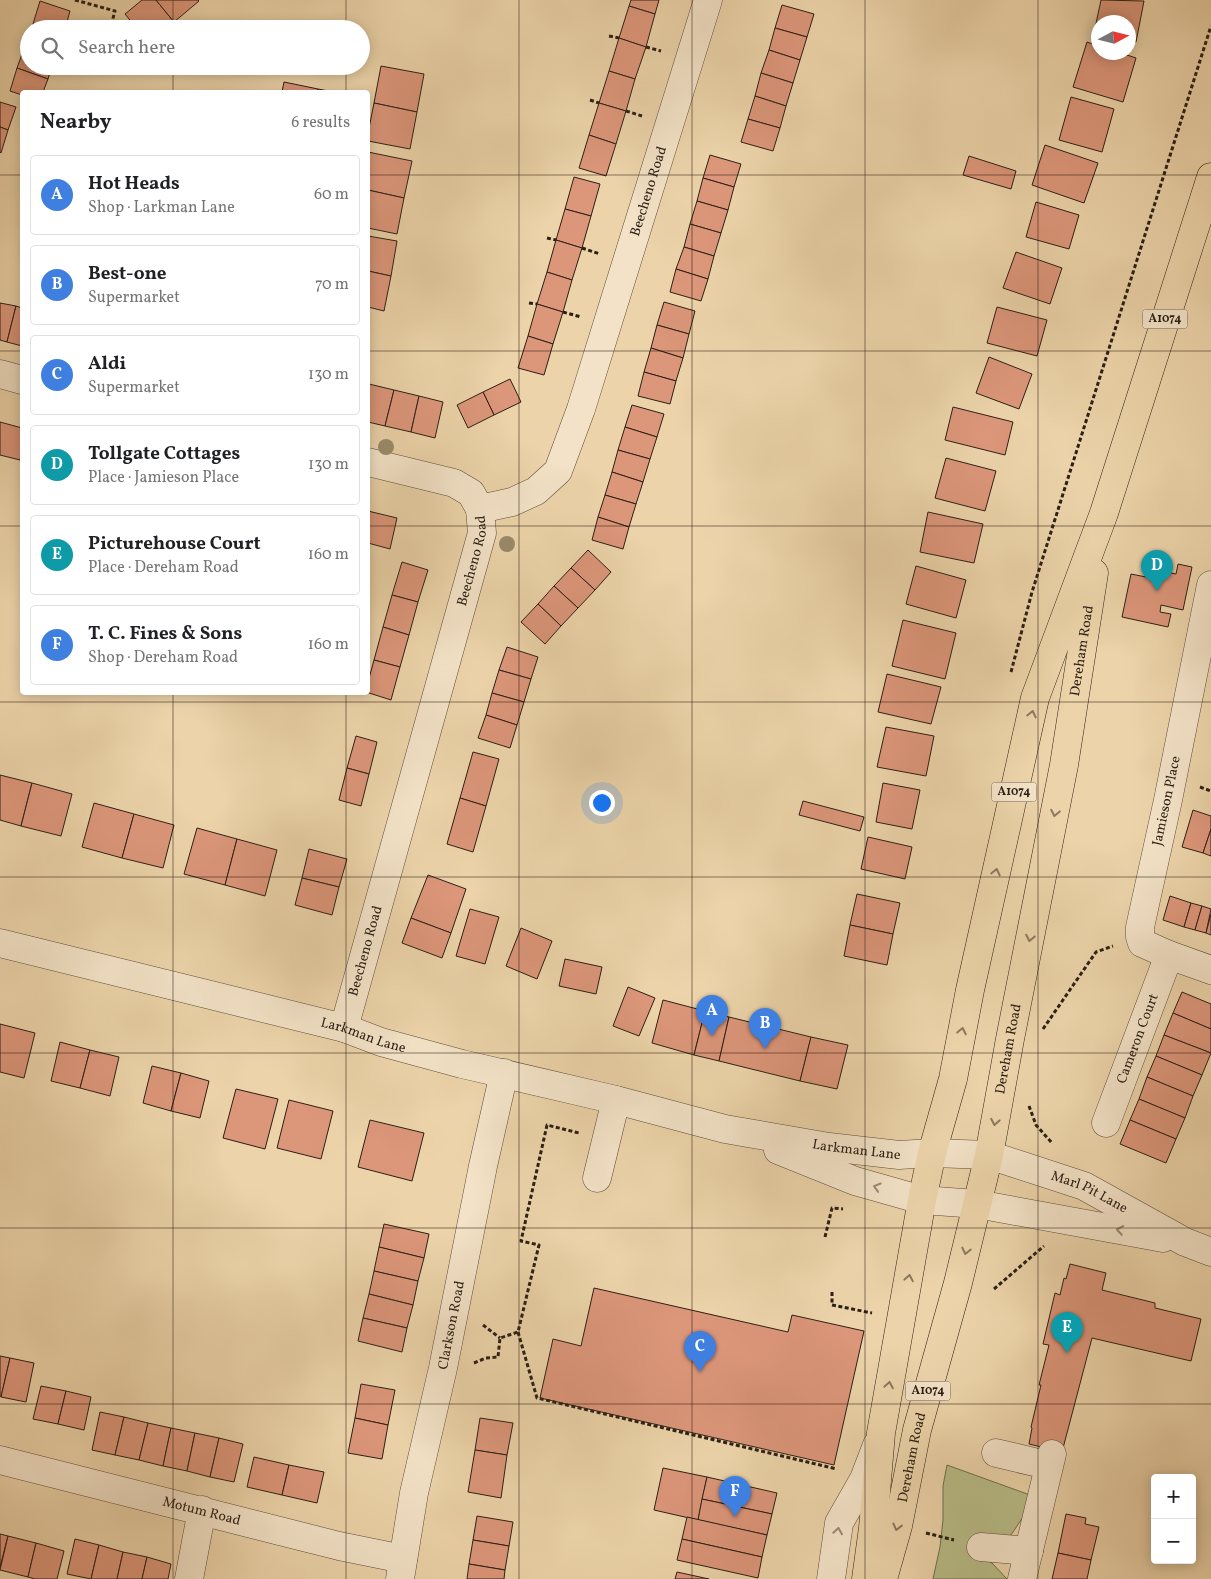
<!DOCTYPE html>
<meta charset="utf-8">
<style>
:root{--surface:#fff;--page:#f2f2f2;--text:#202124;--muted:#757577;--line:#e0e0e0;--accent:#8f2418}
body{margin:0;font-family:Vollkorn,serif;background:var(--page);color:var(--text)}
.controls{position:absolute;right:15px;bottom:15px;display:grid;overflow:hidden;border-radius:5px;box-shadow:0 2px 12px #0003}
.controls button{width:45px;height:45px;display:grid;place-items:center;padding:0;border:0;border-bottom:1px solid var(--line);background:var(--surface);color:var(--text);font:25px sans-serif}
.compass{position:absolute;left:1091px;top:15px;width:45px;height:45px;border-radius:50%;background:var(--surface);box-shadow:0 2px 12px #0003;rotate:83deg}
.you{position:absolute;left:601px;top:802px;width:18px;height:18px;margin:-12px;border:4px solid #fff;border-radius:50%;background:#1a73e8;box-shadow:0 0 0 8px #1a73e833}
.badge{display:grid;place-items:center;width:32px;height:32px;border-radius:50%;background:var(--accent);color:#fff;font-size:16px;font-weight:700}
.pin{position:absolute;translate:-50% -41px;filter:drop-shadow(0 1px 2px #0008)}
.pin::after{content:'';position:absolute;top:26px;width:18px;height:15px;background:inherit;clip-path:polygon(0 0,100% 0,50% 100%)}
.list{margin:0;padding:0;list-style:none}
h2{display:flex;justify-content:space-between;align-items:center;height:65px;margin:0;padding:0 20px;font-size:21px}
h2 small{font-size:16px;font-weight:400;color:var(--muted)}
.list li{display:grid;grid-template-columns:32px 1fr auto;gap:15px;align-items:center;box-sizing:border-box;height:80px;margin:0 10px 10px;padding:0 10px;border:1px solid var(--line);border-radius:5px}
.list b{display:block;font-size:19px;white-space:nowrap}
.list p{margin:0;font-size:16px;white-space:nowrap;color:var(--muted)}
.list em{font-size:16px;font-style:normal;color:var(--muted)}
.icon{flex:none;width:28px;height:28px;fill:none;stroke:currentColor;stroke-width:2;stroke-linecap:round;stroke-linejoin:round}
.map{position:relative;flex:none;width:1211px;height:1579px;overflow:hidden}
.search{position:absolute;background:var(--surface);box-shadow:0 2px 12px #0003;left:20px;top:20px;width:350px;height:55px;display:flex;align-items:center;gap:12px;box-sizing:border-box;padding:0 18px;border-radius:28px;color:var(--muted);font-size:19px}
.panel{position:absolute;background:var(--surface);box-shadow:0 2px 12px #0003;left:20px;top:90px;width:350px;height:605px;border-radius:5px}
.map>svg:first-child{display:block}
.green{fill:#b8bc87;stroke:#726e4e}
.building{fill:#dc967a;stroke:#2b1f15}
.lines{fill:none;stroke-linecap:round;stroke-linejoin:round}
.minor-casing{stroke:#5b4c3a;stroke-width:29}
.highway-casing{stroke:#2b1f15;stroke-width:29}
.path{stroke:#2b1f15;stroke-width:3;stroke-dasharray:4 2.5;stroke-linecap:butt}
.minor{stroke:#f3e2c7;stroke-width:28}
.highway{stroke:#ecd3a9;stroke-width:28}
.tree{fill:#998a6a}
.oneway{stroke:#8c795f}
.oneway2{stroke:#998a77}
.grid{fill:none;stroke:#2b1f15;stroke-width:1;stroke-opacity:0.55}
.labels{text-anchor:middle;dominant-baseline:central;stroke-width:5;stroke-linejoin:round;paint-order:stroke}
.shield{fill:#f3e2c7;stroke:#675a4a;stroke-width:1}
.shield-label{font-size:12px;font-weight:bold;fill:#2b1f15}
.street-label{font-size:14px;fill:#2b1f15;stroke:#f3e2c7}
</style>
<div class="map">
<svg width="1211" height="1579" viewBox="0 0 1211 1579">
<rect width="100%" height="100%" fill="#ecd3a9"/>
<filter id="stains"><feTurbulence type="fractalNoise" baseFrequency=".004" numOctaves="4"/><feColorMatrix values="0 0 0 0 .2 0 0 0 0 .09 0 0 0 0 .02 0 0 0 .5 -.17"/></filter>
<radialGradient id="worn" r=".72"><stop offset=".6" stop-color="#630" stop-opacity="0"/><stop offset="1" stop-color="#630" stop-opacity=".3"/></radialGradient>
<polygon class="green" points="947,1465 1030,1495 1023,1517 1011,1535 1000,1539 980,1556 992,1563 1007,1579 933,1579 940,1547 943,1520 943,1486"/>
<g class="building">
<polygon points="142,0 156,0 174,22 166,29 137,29 125,14"/>
<polygon points="156,0 198,0 199,1 174,22"/>
<polygon points="631,0 659,0 655,14 629,6"/>
<polygon points="1101,0 1144,1 1136,42 1128,40 1128,22 1098,22 1098,34 1094,33"/>
<polygon points="40,1 70,11 65,29 48,29 33,24"/>
<polygon points="782,5 814,14 807,37 775,28"/>
<polygon points="629,6 655,14 646,47 619,38"/>
<polygon points="33,24 48,29 31,29"/>
<polygon points="775,28 807,37 800,60 769,50"/>
<polygon points="619,38 646,47 635,79 609,71"/>
<polygon points="1087,42 1098,46 1098,52 1118,52 1136,58 1123,102 1073,87"/>
<polygon points="25,46 29,47 29,66 52,66 48,79 17,68"/>
<polygon points="769,50 800,60 793,83 761,73"/>
<polygon points="381,66 424,74 417,112 374,103"/>
<polygon points="17,68 48,79 43,92 22,92 22,95 10,91"/>
<polygon points="609,71 635,79 626,111 599,103"/>
<polygon points="761,73 793,83 786,106 755,96"/>
<polygon points="284,82 318,89 317,92 282,92"/>
<polygon points="318,89 334,92 317,92"/>
<polygon points="755,96 786,106 780,128 748,119"/>
<polygon points="1071,97 1114,109 1102,152 1059,140"/>
<polygon points="0,102 16,107 8,130 0,127"/>
<polygon points="374,103 417,112 410,149 368,141 368,133"/>
<polygon points="599,103 626,111 616,144 589,135"/>
<polygon points="748,119 780,128 773,151 741,142"/>
<polygon points="0,127 8,130 1,153 0,152"/>
<polygon points="589,135 616,144 606,176 579,168"/>
<polygon points="1045,145 1098,163 1084,203 1032,185"/>
<polygon points="368,152 412,161 404,198 368,190"/>
<polygon points="710,155 741,164 734,187 703,178"/>
<polygon points="969,156 1016,171 1011,189 963,175"/>
<polygon points="574,177 600,184 591,216 565,209"/>
<polygon points="703,178 734,187 728,210 697,201"/>
<polygon points="368,190 404,198 397,234 368,228"/>
<polygon points="697,201 728,210 721,233 690,224"/>
<polygon points="1036,202 1079,215 1069,249 1026,237"/>
<polygon points="565,209 591,216 582,248 556,240"/>
<polygon points="690,224 721,233 714,256 684,247"/>
<polygon points="368,236 397,241 391,276 368,271"/>
<polygon points="556,240 582,248 572,280 547,272"/>
<polygon points="684,247 714,256 708,279 676,269"/>
<polygon points="1016,252 1062,268 1050,304 1003,288"/>
<polygon points="676,269 708,279 701,301 670,292"/>
<polygon points="368,271 391,276 384,311 368,307"/>
<polygon points="547,272 572,280 563,312 537,304"/>
<polygon points="664,302 695,311 689,334 657,325"/>
<polygon points="0,303 16,306 7,342 0,340"/>
<polygon points="537,304 563,312 553,344 528,336"/>
<polygon points="16,306 22,308 22,346 7,342"/>
<polygon points="997,307 1047,320 1037,356 987,343"/>
<polygon points="657,325 689,334 683,358 651,348"/>
<polygon points="528,336 553,344 544,375 518,368"/>
<polygon points="651,348 683,358 676,381 644,372"/>
<polygon points="989,357 1032,374 1019,409 976,393"/>
<polygon points="644,372 676,381 670,404 638,396"/>
<polygon points="510,379 521,402 494,415 483,392"/>
<polygon points="369,384 394,390 385,426 368,422 368,392"/>
<polygon points="394,390 419,396 411,432 385,426"/>
<polygon points="483,392 494,415 468,428 457,405"/>
<polygon points="419,396 443,402 435,438 411,432"/>
<polygon points="632,405 664,414 657,437 625,427"/>
<polygon points="953,407 1013,422 1005,455 945,440"/>
<polygon points="0,422 22,428 22,451 20,460 0,455"/>
<polygon points="625,427 657,437 650,459 618,450"/>
<polygon points="618,450 650,459 643,482 612,472"/>
<polygon points="946,458 996,471 985,511 935,498"/>
<polygon points="612,472 643,482 636,504 605,495"/>
<polygon points="605,495 636,504 629,527 598,517"/>
<polygon points="368,511 397,518 390,549 368,543"/>
<polygon points="928,512 983,524 974,563 920,552"/>
<polygon points="598,517 629,527 623,549 592,540"/>
<polygon points="588,550 611,572 595,590 571,568"/>
<polygon points="402,562 428,570 418,602 392,595"/>
<polygon points="1178,564 1192,567 1183,610 1161,605 1160,612 1171,614 1168,627 1122,617 1131,574 1151,578 1153,569 1176,574"/>
<polygon points="916,566 966,580 956,618 906,604"/>
<polygon points="571,568 595,590 578,608 554,586"/>
<polygon points="554,586 578,608 561,626 538,604"/>
<polygon points="392,595 418,602 409,635 383,627"/>
<polygon points="538,604 561,626 545,644 521,622"/>
<polygon points="903,620 956,633 945,679 892,666"/>
<polygon points="383,627 409,635 400,667 374,660"/>
<polygon points="507,647 538,657 531,679 499,670"/>
<polygon points="374,660 400,667 391,700 366,692 368,692 368,682"/>
<polygon points="499,670 531,679 524,702 492,693"/>
<polygon points="887,674 941,687 931,724 878,712"/>
<polygon points="492,693 524,702 517,725 486,715"/>
<polygon points="486,715 517,725 510,748 478,738"/>
<polygon points="886,727 934,736 926,776 877,767"/>
<polygon points="356,736 377,742 369,774 347,768"/>
<polygon points="473,752 499,759 486,806 460,798"/>
<polygon points="347,768 369,774 361,806 339,800"/>
<polygon points="0,775 32,783 21,826 0,820"/>
<polygon points="32,783 72,794 61,836 21,826"/>
<polygon points="883,783 920,790 912,829 876,822"/>
<polygon points="460,798 486,806 473,852 447,844"/>
<polygon points="803,801 864,817 860,831 799,815"/>
<polygon points="94,803 134,814 122,858 82,847"/>
<polygon points="1193,810 1211,816 1211,829 1203,853 1182,847"/>
<polygon points="134,814 174,825 163,868 122,858"/>
<polygon points="197,828 237,839 225,885 184,874"/>
<polygon points="1211,829 1211,856 1203,853"/>
<polygon points="868,837 912,847 905,879 861,869"/>
<polygon points="237,839 277,850 265,896 225,885"/>
<polygon points="309,849 347,859 339,887 302,878"/>
<polygon points="428,875 466,889 451,933 411,918"/>
<polygon points="302,878 339,887 332,915 295,905"/>
<polygon points="857,894 900,903 893,934 850,925"/>
<polygon points="1170,896 1191,903 1184,927 1163,920"/>
<polygon points="1191,903 1202,906 1195,930 1184,927"/>
<polygon points="1202,906 1211,909 1206,933 1195,930"/>
<polygon points="470,909 499,917 485,964 456,956"/>
<polygon points="1211,914 1211,935 1206,933"/>
<polygon points="411,918 451,933 442,958 402,943"/>
<polygon points="850,925 893,934 887,965 844,956"/>
<polygon points="521,928 552,941 537,979 506,966"/>
<polygon points="565,959 602,967 596,994 559,986"/>
<polygon points="628,987 655,998 639,1036 613,1026"/>
<polygon points="1182,992 1211,1004 1211,1029 1173,1013"/>
<polygon points="663,1000 705,1011 694,1055 652,1043"/>
<polygon points="705,1011 729,1017 719,1061 694,1055"/>
<polygon points="1173,1013 1211,1029 1211,1053 1164,1035"/>
<polygon points="729,1017 811,1037 800,1081 719,1061"/>
<polygon points="0,1024 35,1033 24,1078 0,1072"/>
<polygon points="1164,1035 1211,1053 1202,1075 1156,1056"/>
<polygon points="811,1037 848,1045 837,1089 800,1081"/>
<polygon points="60,1042 90,1050 80,1088 51,1081"/>
<polygon points="90,1050 119,1057 110,1096 80,1088"/>
<polygon points="1156,1056 1202,1075 1193,1096 1147,1077"/>
<polygon points="152,1066 181,1073 171,1111 143,1103"/>
<polygon points="181,1073 209,1081 200,1118 171,1111"/>
<polygon points="1147,1077 1193,1096 1185,1118 1139,1099"/>
<polygon points="236,1089 278,1099 265,1149 223,1138"/>
<polygon points="1139,1099 1185,1118 1176,1139 1130,1120"/>
<polygon points="289,1100 333,1111 321,1159 277,1148"/>
<polygon points="370,1120 424,1133 412,1181 358,1167"/>
<polygon points="1130,1120 1176,1139 1166,1163 1120,1144"/>
<polygon points="384,1224 429,1234 424,1258 379,1247"/>
<polygon points="379,1247 424,1258 418,1281 374,1271"/>
<polygon points="1070,1264 1106,1273 1102,1290 1155,1303 1155,1308 1201,1319 1191,1361 1092,1338 1062,1452 1029,1444 1032,1428 1031,1427 1041,1385 1039,1385 1049,1345 1043,1344 1055,1293 1060,1295 1064,1278 1066,1279"/>
<polygon points="374,1271 418,1281 413,1305 369,1294"/>
<polygon points="594,1288 788,1332 792,1315 864,1331 834,1465 540,1398 553,1339 581,1346"/>
<polygon points="369,1294 413,1305 407,1328 363,1318"/>
<polygon points="363,1318 407,1328 402,1352 358,1341"/>
<polygon points="0,1356 10,1358 1,1397 0,1396"/>
<polygon points="10,1358 34,1363 26,1402 1,1397"/>
<polygon points="361,1384 395,1390 388,1425 355,1418"/>
<polygon points="41,1386 66,1391 58,1424 33,1419"/>
<polygon points="66,1391 91,1397 84,1430 58,1424"/>
<polygon points="100,1412 124,1417 115,1455 92,1450"/>
<polygon points="124,1417 148,1423 139,1460 115,1455"/>
<polygon points="355,1418 388,1425 382,1459 348,1453"/>
<polygon points="480,1418 513,1423 507,1455 475,1450"/>
<polygon points="148,1423 171,1428 163,1466 139,1460"/>
<polygon points="171,1428 195,1433 187,1471 163,1466"/>
<polygon points="195,1433 219,1438 210,1477 187,1471"/>
<polygon points="219,1438 243,1444 234,1482 210,1477"/>
<polygon points="475,1450 507,1455 501,1498 468,1492"/>
<polygon points="254,1457 289,1465 282,1495 247,1487"/>
<polygon points="289,1465 324,1472 317,1503 282,1495"/>
<polygon points="663,1468 707,1477 698,1520 654,1510"/>
<polygon points="707,1477 777,1493 772,1514 702,1499"/>
<polygon points="702,1499 772,1514 767,1535 698,1520"/>
<polygon points="1066,1514 1086,1518 1085,1524 1099,1527 1091,1560 1058,1553"/>
<polygon points="477,1516 513,1522 509,1546 473,1540"/>
<polygon points="687,1517 767,1535 762,1557 682,1539"/>
<polygon points="0,1534 8,1536 0,1567"/>
<polygon points="8,1536 36,1543 28,1577 0,1570"/>
<polygon points="75,1539 99,1545 91,1579 67,1574"/>
<polygon points="682,1539 762,1557 758,1578 677,1560"/>
<polygon points="473,1540 509,1546 505,1570 469,1564"/>
<polygon points="36,1543 64,1551 57,1579 35,1579 28,1577"/>
<polygon points="99,1545 123,1552 117,1579 91,1579"/>
<polygon points="123,1552 147,1557 142,1579 117,1579"/>
<polygon points="1058,1553 1091,1560 1087,1579 1052,1579"/>
<polygon points="147,1557 171,1564 168,1579 142,1579"/>
<polygon points="469,1564 505,1570 504,1579 467,1579"/>
<polygon points="677,1572 709,1579 675,1579"/>
</g>
<g class="lines">
<defs>
<g id="minor">
<polyline points="0,374 22,380"/>
<polyline points="368,462 454,483 471,493 480,509"/>
<polyline points="1211,585 1168,800 1140,927 1140,937 1142,943 1169,955 1211,970"/>
<path id="s1" d="M 0,943 L 344,1028 L 381,1042 L 462,1064 L 616,1100 L 725,1129 L 829,1147 L 899,1155 L 932,1153 L 989,1155 L 1084,1186 L 1185,1242 L 1211,1252"/>
<path id="s2" d="M 344,1028 L 482,533 L 480,509 L 512,502 L 536,491 L 558,471 L 581,409 L 708,0"/>
<path id="s3" d="M 1106,1123 L 1169,955"/>
<polyline points="778,1150 855,1181 922,1200 977,1204 1163,1238"/>
<polyline points="597,1178 616,1100"/>
<polyline points="996,1453 1034,1462"/>
<path id="s4" d="M 0,1460 L 339,1546 L 403,1559"/>
<polyline points="981,1547 1029,1551"/>
<polyline points="189,1579 202,1510"/>
<path id="s5" d="M 400,1579 L 414,1493 L 443,1368 L 483,1166 L 504,1073"/>
<polyline points="831,1579 839,1523 864,1479 877,1445"/>
<polyline points="1022,1579 1052,1454"/>
</g>
<g id="highway">
<polyline points="866,1579 873,1528 881,1433 922,1200 932,1153 953,1079 970,990 1035,698 1104,513 1211,177"/>
<path id="s6" d="M 883,1579 L 898,1526 L 917,1430 L 958,1283 L 989,1155 L 1010,1039 L 1064,765 L 1094,573"/>
</g>
</defs>
<use href="#minor" class="minor-casing"/>
<use href="#highway" class="highway-casing"/>
<g class="path">
<polyline points="75,0 115,11 110,29"/>
<polyline points="609,36 619,38"/>
<polyline points="646,47 661,51"/>
<polyline points="590,100 599,103"/>
<polyline points="626,111 642,116"/>
<polyline points="547,238 556,240"/>
<polyline points="582,248 600,254"/>
<polyline points="529,303 537,304"/>
<polyline points="563,312 581,317"/>
<polyline points="1011,672 1032,592 1211,26"/>
<polyline points="1200,787 1211,791"/>
<polyline points="1043,1029 1096,952 1113,946"/>
<polyline points="1029,1106 1036,1125 1052,1143"/>
<polyline points="825,1237 832,1208 843,1209"/>
<polyline points="994,1289 1044,1246"/>
<polyline points="832,1292 832,1305 872,1313"/>
<polyline points="483,1325 500,1338"/>
<polyline points="518,1332 537,1398 837,1469"/>
<polyline points="474,1363 486,1358 498,1357 500,1338 518,1332 539,1245 521,1241 547,1125 579,1133"/>
<polyline points="926,1533 954,1540"/>
</g>
<use href="#minor" class="minor"/>
<use href="#highway" class="highway"/>
</g>
<g class="tree">
<circle cx="386" cy="447" r="8"/>
<circle cx="507" cy="544" r="8"/>
</g>
<defs><path id="oneway-chevron" d="M-2-3.5L2.5 0L-2 3.5" fill="none" stroke-width="1.6" stroke-linecap="round" stroke-linejoin="round" transform="scale(1.25)"/></defs>
<g class="oneway">
<use href="#oneway-chevron" transform="translate(1032 714) rotate(-77)"/>
<use href="#oneway-chevron" transform="translate(1055 813) rotate(101)"/>
<use href="#oneway-chevron" transform="translate(996 872) rotate(-77)"/>
<use href="#oneway-chevron" transform="translate(1030 938) rotate(101)"/>
<use href="#oneway-chevron" transform="translate(962 1031) rotate(-79)"/>
<use href="#oneway-chevron" transform="translate(995 1122) rotate(100)"/>
<use href="#oneway-chevron" transform="translate(966 1251) rotate(103)"/>
<use href="#oneway-chevron" transform="translate(909 1278) rotate(-80)"/>
<use href="#oneway-chevron" transform="translate(889 1385) rotate(-80)"/>
<use href="#oneway-chevron" transform="translate(897 1527) rotate(104)"/>
</g>
<g class="oneway2">
<use href="#oneway-chevron" transform="translate(877 1187) rotate(-163)"/>
<use href="#oneway-chevron" transform="translate(1120 1230) rotate(-170)"/>
<use href="#oneway-chevron" transform="translate(838 1531) rotate(-81)"/>
</g>
<path class="grid" d="M 173,0 L 173,29M 346,0 L 346,29M 519,0 L 519,1579M 692,0 L 692,1579M 865,0 L 865,1579M 1038,0 L 1038,1579M 173,66 L 173,92M 346,66 L 346,92M 0,175 L 22,175M 368,175 L 1211,175M 0,351 L 22,351M 368,351 L 1211,351M 0,526 L 22,526M 368,526 L 1211,526M 173,692 L 173,1579M 346,692 L 346,1579M 0,702 L 1211,702M 0,877 L 1211,877M 0,1053 L 1211,1053M 0,1228 L 1211,1228M 0,1404 L 1211,1404"/>
<g class="labels">
<g class="shield">
<rect x="1142.5" y="309.5" width="45" height="19" rx="4"/>
<rect x="991.5" y="782.5" width="45" height="19" rx="4"/>
<rect x="905.5" y="1381.5" width="45" height="19" rx="4"/>
</g>
<g class="shield-label">
<text x="1165" y="319">A1074</text>
<text x="1014" y="792">A1074</text>
<text x="928" y="1391">A1074</text>
</g>
<g class="street-label">
<text stroke="none"><textPath href="#s2" startOffset="921">Beecheno Road</textPath></text>
<text stroke="none"><textPath href="#s2" startOffset="485">Beecheno Road</textPath></text>
<text stroke="none"><textPath href="#s6" startOffset="950">Dereham Road</textPath></text>
<text transform="translate(1167 801) rotate(-78)">Jamieson Place</text>
<text stroke="none"><textPath href="#s2" startOffset="80">Beecheno Road</textPath></text>
<text stroke="none"><textPath href="#s1" startOffset="375">Larkman Lane</textPath></text>
<text stroke="none"><textPath href="#s3" startOffset="90">Cameron Court</textPath></text>
<text stroke="none"><textPath href="#s6" startOffset="545">Dereham Road</textPath></text>
<text stroke="none"><textPath href="#s1" startOffset="882">Larkman Lane</textPath></text>
<text stroke="none"><textPath href="#s1" startOffset="1122">Marl Pit Lane</textPath></text>
<text stroke="none"><textPath href="#s5" startOffset="259">Clarkson Road</textPath></text>
<text stroke="none"><textPath href="#s6" startOffset="125">Dereham Road</textPath></text>
<text stroke="none"><textPath href="#s4" startOffset="208">Motum Road</textPath></text>
</g>
</g>
<rect width="100%" height="100%" filter="url(#stains)"/>
<rect width="100%" height="100%" fill="url(#worn)"/>
</svg>
<div class="controls">
<button>+</button>
<button>−</button>
</div>
<svg class="compass" viewBox="-18 -18 36 36"><path d="M0-13l5 13h-10z" fill="#e53935"/><path d="M0 13l5-13h-10z" fill="#757577"/></svg>
<div class="you"></div>
<div class="pin badge" style="left:712px;top:1036px;background:#3f7fe0">A</div>
<div class="pin badge" style="left:765px;top:1049px;background:#3f7fe0">B</div>
<div class="pin badge" style="left:700px;top:1372px;background:#3f7fe0">C</div>
<div class="pin badge" style="left:1157px;top:591px;background:#0f9aa8">D</div>
<div class="pin badge" style="left:1067px;top:1353px;background:#0f9aa8">E</div>
<div class="pin badge" style="left:735px;top:1517px;background:#3f7fe0">F</div>
<div class="search"><svg class="icon" aria-label="search" viewBox="0 0 24 24"><circle cx="10" cy="10" r="6"/><path d="M15 15l6 6"/></svg>Search here</div>
<section class="panel">
<h2>Nearby<small>6 results</small></h2>
<ul class="list">
<li><span class="badge" style="background:#3f7fe0">A</span><div><b>Hot Heads</b><p>Shop · Larkman Lane</p></div><em>60 m</em></li>
<li><span class="badge" style="background:#3f7fe0">B</span><div><b>Best-one</b><p>Supermarket</p></div><em>70 m</em></li>
<li><span class="badge" style="background:#3f7fe0">C</span><div><b>Aldi</b><p>Supermarket</p></div><em>130 m</em></li>
<li><span class="badge" style="background:#0f9aa8">D</span><div><b>Tollgate Cottages</b><p>Place · Jamieson Place</p></div><em>130 m</em></li>
<li><span class="badge" style="background:#0f9aa8">E</span><div><b>Picturehouse Court</b><p>Place · Dereham Road</p></div><em>160 m</em></li>
<li><span class="badge" style="background:#3f7fe0">F</span><div><b>T. C. Fines &amp; Sons</b><p>Shop · Dereham Road</p></div><em>160 m</em></li>
</ul>
</section>
</div>
